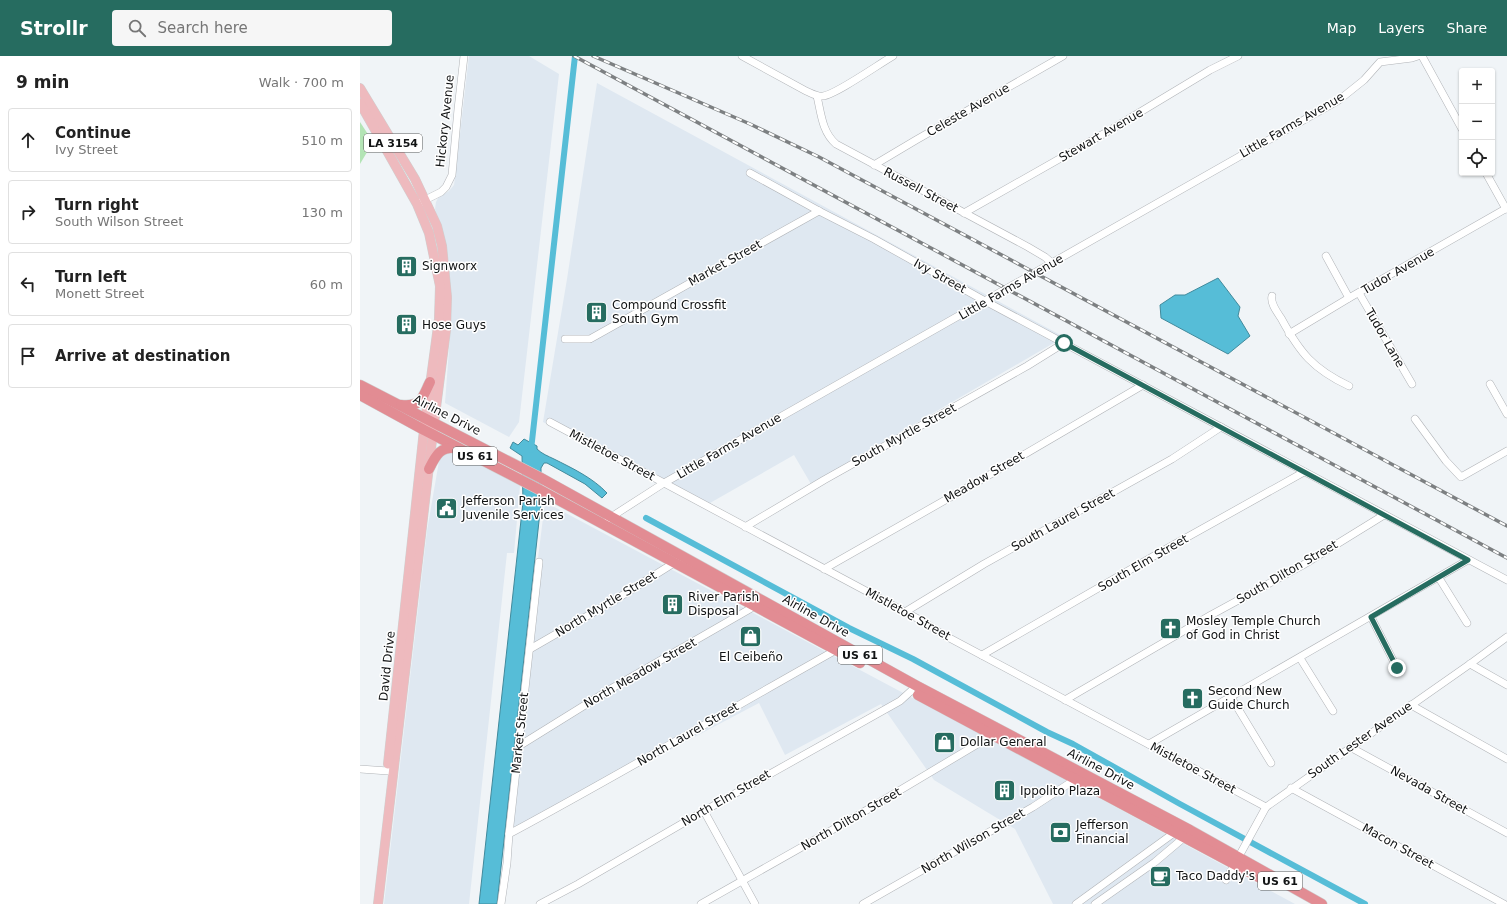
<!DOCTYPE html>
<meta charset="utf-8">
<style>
:root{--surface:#fff;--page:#f6f6f6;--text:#222;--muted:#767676;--line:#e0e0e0;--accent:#266c60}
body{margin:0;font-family:"DejaVu Sans",sans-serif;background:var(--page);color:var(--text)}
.controls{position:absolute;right:12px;top:12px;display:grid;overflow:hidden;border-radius:4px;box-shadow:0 1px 3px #0004}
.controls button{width:36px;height:36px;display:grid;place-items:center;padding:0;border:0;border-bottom:1px solid var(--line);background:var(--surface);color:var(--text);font:20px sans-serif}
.stop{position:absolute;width:12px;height:12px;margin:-9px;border:3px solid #266c60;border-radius:50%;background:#fff}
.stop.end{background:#266c60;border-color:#fff;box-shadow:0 1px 4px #0008}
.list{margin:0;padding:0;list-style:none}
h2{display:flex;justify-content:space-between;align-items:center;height:52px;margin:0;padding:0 16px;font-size:17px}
h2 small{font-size:13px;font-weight:400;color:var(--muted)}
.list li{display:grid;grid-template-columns:26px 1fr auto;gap:12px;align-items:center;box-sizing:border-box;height:64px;margin:0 8px 8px;padding:0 8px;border:1px solid var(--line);border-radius:4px}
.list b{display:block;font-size:15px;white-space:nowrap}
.list p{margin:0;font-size:13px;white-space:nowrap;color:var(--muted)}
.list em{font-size:13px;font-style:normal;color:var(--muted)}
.icon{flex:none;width:22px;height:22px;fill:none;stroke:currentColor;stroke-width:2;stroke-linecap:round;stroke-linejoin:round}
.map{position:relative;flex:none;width:1147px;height:848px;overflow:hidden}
header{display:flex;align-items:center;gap:24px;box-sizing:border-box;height:56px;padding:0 20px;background:var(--accent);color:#fff}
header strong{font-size:19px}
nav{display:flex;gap:22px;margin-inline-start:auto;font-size:14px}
.search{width:280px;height:36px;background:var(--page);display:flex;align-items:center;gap:10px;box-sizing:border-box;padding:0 14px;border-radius:4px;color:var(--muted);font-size:15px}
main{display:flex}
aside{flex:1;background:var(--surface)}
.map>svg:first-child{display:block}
.built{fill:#dfe8f1}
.green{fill:#b3e4b5}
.water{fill:#56bdd7;stroke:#418a9c}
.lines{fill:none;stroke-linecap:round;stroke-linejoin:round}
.canal{stroke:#56bdd7;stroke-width:6}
.minor-casing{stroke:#b0b3b7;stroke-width:8}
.major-casing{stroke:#cfd0d0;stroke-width:10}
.highway-casing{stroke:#cfd0d0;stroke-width:11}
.minor{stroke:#fff;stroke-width:7}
.major{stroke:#eebabe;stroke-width:9}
.highway{stroke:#e28c93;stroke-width:10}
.rail-casing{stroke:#7d8082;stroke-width:3.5}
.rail{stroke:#fff;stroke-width:2;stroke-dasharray:6;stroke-linecap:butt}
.route{stroke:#266c60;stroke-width:5}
.labels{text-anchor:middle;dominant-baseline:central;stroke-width:3;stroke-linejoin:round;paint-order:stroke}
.shield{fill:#fff;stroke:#585a5a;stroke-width:1}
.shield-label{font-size:11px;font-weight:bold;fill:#111314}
.street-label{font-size:12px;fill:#111314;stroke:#fff}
.poi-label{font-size:12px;fill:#111314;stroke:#fff;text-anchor:start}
</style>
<header>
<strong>Strollr</strong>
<div class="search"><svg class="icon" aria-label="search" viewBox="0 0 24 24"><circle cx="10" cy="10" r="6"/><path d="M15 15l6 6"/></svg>Search here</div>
<nav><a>Map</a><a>Layers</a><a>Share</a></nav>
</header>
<main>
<aside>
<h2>9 min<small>Walk · 700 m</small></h2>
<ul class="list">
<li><svg class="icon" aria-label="ahead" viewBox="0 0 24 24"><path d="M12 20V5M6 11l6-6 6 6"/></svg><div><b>Continue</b><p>Ivy Street</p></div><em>510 m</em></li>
<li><svg class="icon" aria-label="right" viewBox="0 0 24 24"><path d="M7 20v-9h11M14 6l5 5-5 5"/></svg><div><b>Turn right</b><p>South Wilson Street</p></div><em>130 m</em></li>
<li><svg class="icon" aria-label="left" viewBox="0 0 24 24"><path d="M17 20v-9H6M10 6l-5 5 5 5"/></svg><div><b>Turn left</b><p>Monett Street</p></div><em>60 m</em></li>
<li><svg class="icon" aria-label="arrive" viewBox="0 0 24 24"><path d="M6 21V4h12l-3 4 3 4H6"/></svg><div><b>Arrive at destination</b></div></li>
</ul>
</aside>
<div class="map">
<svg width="1147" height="848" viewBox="0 0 1147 848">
<rect width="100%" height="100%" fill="#f0f4f7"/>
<g class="built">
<polygon points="109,0 169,0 199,18 159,366 149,381 85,347 91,266 91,240 88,202 75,153 76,146 78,142 89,135 94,129 95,121"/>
<polygon points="237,27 704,281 451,428 434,399 343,451 183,366 207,223"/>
<polygon points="83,397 97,397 160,430 154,497 147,497 109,848 24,848 67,475 79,405"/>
<polygon points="185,446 639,688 935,848 693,848 655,773 574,724 521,648 425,699 399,647 143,782"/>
</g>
<polygon class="green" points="0,66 13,86 0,108"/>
<g class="water">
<polygon points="858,222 880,251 878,260 890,280 868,298 801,262 800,249 815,239 825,239"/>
<path d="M 164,383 L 177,390 L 177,393 C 182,398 188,400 194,403 C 212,412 233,422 247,437 L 242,442 L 225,428 L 187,407 L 184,407 L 181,412 L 181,447 L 137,848 L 119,848 L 163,446 L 162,400 L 150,392 L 153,386 L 158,389 Z"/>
</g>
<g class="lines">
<g class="canal">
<polyline points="171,394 215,0"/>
<polyline points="286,462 489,572 553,603 687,676 713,688 820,748 1005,848"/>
</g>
<defs>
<g id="minor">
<path d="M 382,0 L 446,35 C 451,37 457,41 463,40 C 475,39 519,8 533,0"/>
<polyline points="1062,0 1102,73"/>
<path d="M 457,40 C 461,57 462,76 476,88 L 668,191 L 685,201 L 692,207"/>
<polyline points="514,109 556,84 703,0"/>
<polyline points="390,117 459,155 514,183 625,245 1147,524"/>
<polyline points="1126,117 1146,153"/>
<polyline points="61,146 81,136 86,131 92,119 98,53 104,0"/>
<polyline points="604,157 752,73 850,14 878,0"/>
<polyline points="966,200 989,242"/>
<polyline points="999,237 1052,328"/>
<path d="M 912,240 C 910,247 917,256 921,262 C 940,297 953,313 989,330"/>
<polyline points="929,278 989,242 1147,152"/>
<polyline points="205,283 230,283 459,155"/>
<polyline points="1130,328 1147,358"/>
<polyline points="1055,363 1086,405 1101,421 1147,395"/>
<polyline points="190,366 564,566 582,578 906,751"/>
<polyline points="248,463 304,427 979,44 1004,24 1020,6 1052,2 1058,0"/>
<polyline points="385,471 464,424 667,310 704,287"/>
<polyline points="464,513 624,422 783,329"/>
<polyline points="1079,522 1107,567"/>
<polyline points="545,556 624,508 812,403 861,371"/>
<polyline points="1011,561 1037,612"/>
<polyline points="170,593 255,544 317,505"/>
<polyline points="622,599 806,493 944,416"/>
<polyline points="940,602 973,655"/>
<polyline points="1110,608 1147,629"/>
<polyline points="871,641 911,707"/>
<polyline points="705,644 851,559 943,509 1024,459"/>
<polyline points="1051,649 1147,703"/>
<polyline points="789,688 1108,504"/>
<polyline points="159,690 254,631 395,550 397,547"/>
<polyline points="990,691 1147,777"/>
<polyline points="0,713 28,715 34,714"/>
<polyline points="931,732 1144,848"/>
<polyline points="344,755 395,848"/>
<path d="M 149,778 C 259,719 367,655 476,594 L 477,591"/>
<polyline points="866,824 906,751 1110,608 1147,581"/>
<polyline points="141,848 147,807 149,778 179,506"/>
<polyline points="180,848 218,828 344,755 540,645 551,635"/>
<polyline points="341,848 495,761 636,677"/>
<polyline points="503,848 673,751 719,721"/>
<polyline points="716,848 818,774"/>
<polyline points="735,848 795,806 827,779"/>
</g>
<g id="major">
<polyline points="0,32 55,123 77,170 82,190 87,241 86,274 74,367 18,848"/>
<polyline points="0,47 57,148 69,177 80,230 79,263 64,374 28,708"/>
</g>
<g id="highway">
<polyline points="0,329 181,422 557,630 830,774 962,848"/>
<polyline points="0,339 64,374 180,434 500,607"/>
<path d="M 41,349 C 62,351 62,342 70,326"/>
<path d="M 69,413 C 76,399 80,390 98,392"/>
<polyline points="558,639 904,824"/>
</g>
</defs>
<use href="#minor" class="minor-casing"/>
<use href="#major" class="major-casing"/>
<use href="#highway" class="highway-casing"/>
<use href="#minor" class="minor"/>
<use href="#major" class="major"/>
<use href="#highway" class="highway"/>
<defs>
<g id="rail">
<polyline points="214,0 1147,502"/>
<polyline points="233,0 390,68 459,101 1147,470"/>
</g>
</defs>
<use href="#rail" class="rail-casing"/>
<use href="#rail" class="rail"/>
</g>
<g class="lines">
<polyline class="route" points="704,287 1108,504 1011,561 1037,612"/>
</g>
<defs>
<symbol id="building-square" viewBox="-11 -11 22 22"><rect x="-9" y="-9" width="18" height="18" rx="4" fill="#266c60" stroke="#fff"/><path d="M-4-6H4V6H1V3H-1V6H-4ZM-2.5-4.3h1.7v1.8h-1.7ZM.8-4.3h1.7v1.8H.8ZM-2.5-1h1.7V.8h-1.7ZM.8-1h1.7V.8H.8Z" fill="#fff"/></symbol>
<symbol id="civic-square" viewBox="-11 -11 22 22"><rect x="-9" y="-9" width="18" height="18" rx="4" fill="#266c60" stroke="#fff"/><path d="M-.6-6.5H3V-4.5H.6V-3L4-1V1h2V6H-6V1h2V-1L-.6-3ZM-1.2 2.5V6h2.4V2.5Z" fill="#fff"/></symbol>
<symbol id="church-square" viewBox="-11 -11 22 22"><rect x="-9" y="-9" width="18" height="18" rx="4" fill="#266c60" stroke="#fff"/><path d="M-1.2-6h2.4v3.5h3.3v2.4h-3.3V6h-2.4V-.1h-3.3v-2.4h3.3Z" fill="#fff"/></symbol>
<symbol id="shop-square" viewBox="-11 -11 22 22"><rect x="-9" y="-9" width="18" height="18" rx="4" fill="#266c60" stroke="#fff"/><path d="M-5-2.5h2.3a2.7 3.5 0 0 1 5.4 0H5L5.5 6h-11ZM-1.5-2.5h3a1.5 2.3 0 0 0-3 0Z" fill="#fff"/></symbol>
<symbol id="bank-square" viewBox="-11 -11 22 22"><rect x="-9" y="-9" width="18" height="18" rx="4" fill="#266c60" stroke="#fff"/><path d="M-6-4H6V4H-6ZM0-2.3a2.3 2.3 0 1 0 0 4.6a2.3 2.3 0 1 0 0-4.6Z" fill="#fff"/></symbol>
<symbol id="cafe-square" viewBox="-11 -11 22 22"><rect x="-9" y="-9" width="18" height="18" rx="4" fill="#266c60" stroke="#fff"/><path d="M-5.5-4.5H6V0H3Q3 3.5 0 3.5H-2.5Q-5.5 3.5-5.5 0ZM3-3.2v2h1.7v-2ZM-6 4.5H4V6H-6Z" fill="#fff"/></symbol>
</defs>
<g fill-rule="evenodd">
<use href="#building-square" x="34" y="198" width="25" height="25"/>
<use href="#building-square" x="224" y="244" width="25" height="25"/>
<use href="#building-square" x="34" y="256" width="25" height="25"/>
<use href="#civic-square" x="74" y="440" width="25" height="25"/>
<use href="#building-square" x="300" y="536" width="25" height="25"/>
<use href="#church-square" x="798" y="560" width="25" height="25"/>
<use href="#shop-square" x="378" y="568" width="25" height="25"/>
<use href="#church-square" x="820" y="630" width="25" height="25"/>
<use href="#shop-square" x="572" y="674" width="25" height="25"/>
<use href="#building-square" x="632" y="722" width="25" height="25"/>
<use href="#bank-square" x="688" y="764" width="25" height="25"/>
<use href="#cafe-square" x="788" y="808" width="25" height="25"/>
</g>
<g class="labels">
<g class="shield">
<rect x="4" y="78" width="58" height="18" rx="3"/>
<rect x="93" y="391" width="44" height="18" rx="3"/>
<rect x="478" y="590" width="44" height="18" rx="3"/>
<rect x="898" y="816" width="44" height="18" rx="3"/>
</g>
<g class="shield-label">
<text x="33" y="87">LA 3154</text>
<text x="115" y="400">US 61</text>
<text x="500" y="599">US 61</text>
<text x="920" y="825">US 61</text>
</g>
<g class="street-label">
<text transform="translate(608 54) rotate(-30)">Celeste Avenue</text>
<text transform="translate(85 65) rotate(-84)">Hickory Avenue</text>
<text transform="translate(932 69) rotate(-30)">Little Farms Avenue</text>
<text transform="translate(741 79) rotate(-30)">Stewart Avenue</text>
<text transform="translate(561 134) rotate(28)">Russell Street</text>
<text transform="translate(365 207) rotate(-29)">Market Street</text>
<text transform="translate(1038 215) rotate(-30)">Tudor Avenue</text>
<text transform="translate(580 220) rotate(29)">Ivy Street</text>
<text transform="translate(651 231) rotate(-30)">Little Farms Avenue</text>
<text transform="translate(1025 282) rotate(60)">Tudor Lane</text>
<text transform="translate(87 359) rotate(27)">Airline Drive</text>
<text transform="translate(544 379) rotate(-29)">South Myrtle Street</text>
<text transform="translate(369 390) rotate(-30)">Little Farms Avenue</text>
<text transform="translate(252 399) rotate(28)">Mistletoe Street</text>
<text transform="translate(624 421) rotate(-30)">Meadow Street</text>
<text transform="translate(703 464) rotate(-29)">South Laurel Street</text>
<text transform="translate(783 507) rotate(-30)">South Elm Street</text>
<text transform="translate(927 516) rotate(-30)">South Dilton Street</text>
<text transform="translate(246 548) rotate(-31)">North Myrtle Street</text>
<text transform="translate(548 558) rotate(29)">Mistletoe Street</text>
<text transform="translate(456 560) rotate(29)">Airline Drive</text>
<text transform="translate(27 610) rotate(-84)">David Drive</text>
<text transform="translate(280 617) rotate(-30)">North Meadow Street</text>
<text transform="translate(160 677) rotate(-84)">Market Street</text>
<text transform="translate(328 678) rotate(-30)">North Laurel Street</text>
<text transform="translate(1000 684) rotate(-35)">South Lester Avenue</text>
<text transform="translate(833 712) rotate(28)">Mistletoe Street</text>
<text transform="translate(741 713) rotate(28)">Airline Drive</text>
<text transform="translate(1069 734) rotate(29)">Nevada Street</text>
<text transform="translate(366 742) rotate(-30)">North Elm Street</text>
<text transform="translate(491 763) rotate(-30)">North Dilton Street</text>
<text transform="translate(613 785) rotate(-30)">North Wilson Street</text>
<text transform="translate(1038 790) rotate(29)">Macon Street</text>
</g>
<g class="poi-label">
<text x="62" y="210">Signworx</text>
<text x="252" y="249">Compound Crossfit<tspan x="252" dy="14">South Gym</tspan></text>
<text x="62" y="269">Hose Guys</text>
<text x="102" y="445">Jefferson Parish<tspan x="102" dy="14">Juvenile Services</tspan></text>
<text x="328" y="541">River Parish<tspan x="328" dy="14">Disposal</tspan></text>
<text x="826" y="565">Mosley Temple Church<tspan x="826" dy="14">of God in Christ</tspan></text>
<text x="391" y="601" text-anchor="middle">El Ceibeño</text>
<text x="848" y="635">Second New<tspan x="848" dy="14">Guide Church</tspan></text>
<text x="600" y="686">Dollar General</text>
<text x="660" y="735">Ippolito Plaza</text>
<text x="716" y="769">Jefferson<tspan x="716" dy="14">Financial</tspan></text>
<text x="816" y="820">Taco Daddy's</text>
</g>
</g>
</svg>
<div class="controls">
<button>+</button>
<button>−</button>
<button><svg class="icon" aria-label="locate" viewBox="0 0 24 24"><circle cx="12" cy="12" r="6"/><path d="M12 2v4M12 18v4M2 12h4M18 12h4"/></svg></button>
</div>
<div class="stop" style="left:704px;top:287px"></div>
<div class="stop end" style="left:1037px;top:612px"></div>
</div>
</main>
